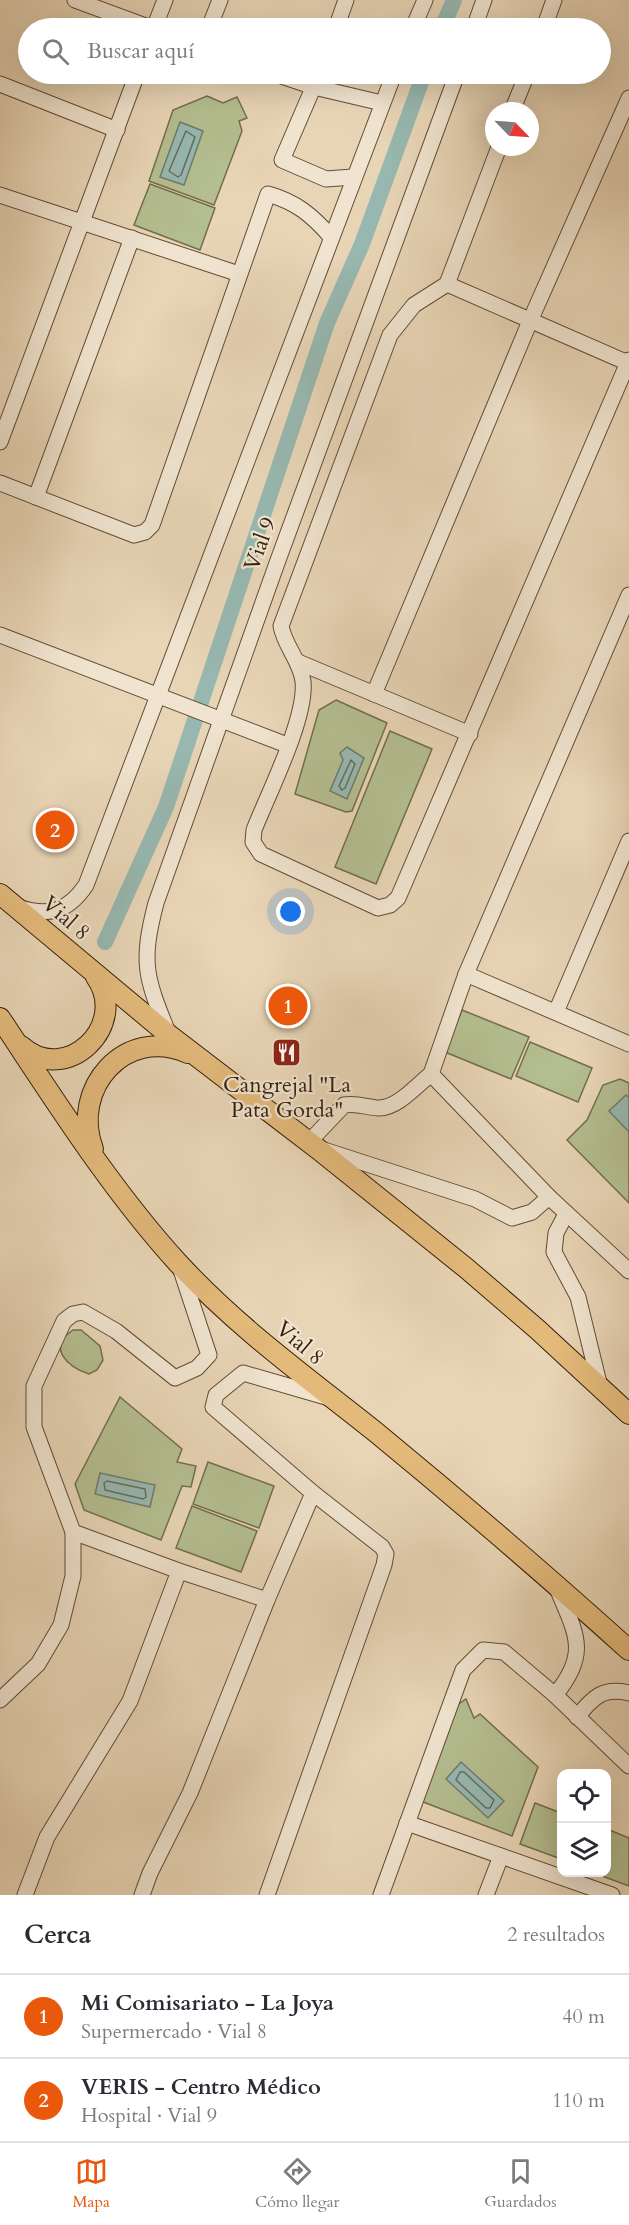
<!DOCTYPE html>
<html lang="es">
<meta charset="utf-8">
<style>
:root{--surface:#fff;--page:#f7f7f7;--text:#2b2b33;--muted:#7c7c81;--line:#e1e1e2;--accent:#ea580c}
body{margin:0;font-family:Cardo,serif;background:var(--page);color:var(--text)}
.controls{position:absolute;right:18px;bottom:18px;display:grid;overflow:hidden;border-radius:12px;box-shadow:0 6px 24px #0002}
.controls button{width:54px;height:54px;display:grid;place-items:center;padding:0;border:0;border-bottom:2px solid var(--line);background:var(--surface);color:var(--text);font:30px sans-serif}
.compass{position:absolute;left:485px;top:102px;width:54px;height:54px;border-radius:50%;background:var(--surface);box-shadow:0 6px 24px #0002;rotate:115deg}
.you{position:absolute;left:291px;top:912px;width:21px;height:21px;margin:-15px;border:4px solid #fff;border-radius:50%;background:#1a73e8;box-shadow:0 0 0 9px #1a73e833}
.badge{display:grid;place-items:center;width:39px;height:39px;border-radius:50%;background:var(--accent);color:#fff;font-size:20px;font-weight:700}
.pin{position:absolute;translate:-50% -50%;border:3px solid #fff;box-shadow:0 2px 6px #0006}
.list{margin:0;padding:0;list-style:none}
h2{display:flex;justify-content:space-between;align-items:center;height:78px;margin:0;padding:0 24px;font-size:26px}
h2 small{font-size:20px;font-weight:400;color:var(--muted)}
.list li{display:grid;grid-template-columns:39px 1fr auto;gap:18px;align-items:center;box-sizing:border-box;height:84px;padding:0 24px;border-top:2px solid var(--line)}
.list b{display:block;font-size:22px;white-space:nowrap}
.list p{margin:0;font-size:20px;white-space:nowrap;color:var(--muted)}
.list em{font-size:20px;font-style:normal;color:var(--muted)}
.icon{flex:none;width:33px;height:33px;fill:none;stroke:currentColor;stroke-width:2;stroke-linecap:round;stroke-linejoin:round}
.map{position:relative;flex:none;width:629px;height:1895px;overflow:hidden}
.search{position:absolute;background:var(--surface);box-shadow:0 6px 24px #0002;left:18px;right:18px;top:18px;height:66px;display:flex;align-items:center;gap:15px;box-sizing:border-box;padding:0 21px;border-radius:33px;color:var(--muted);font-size:22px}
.sheet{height:246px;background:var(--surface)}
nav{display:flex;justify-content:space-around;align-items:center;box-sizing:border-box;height:84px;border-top:2px solid var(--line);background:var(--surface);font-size:16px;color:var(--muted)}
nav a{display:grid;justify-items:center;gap:3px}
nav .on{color:var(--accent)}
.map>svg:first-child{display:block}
.green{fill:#b4be90;stroke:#746e4d;stroke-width:1.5}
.water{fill:#97b8b1;stroke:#707b6e;stroke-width:1.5}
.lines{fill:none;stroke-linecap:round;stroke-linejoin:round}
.shore{stroke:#666c5e;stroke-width:1.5}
.canal{stroke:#97b8b1;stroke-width:16}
.minor-casing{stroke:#624c35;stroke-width:17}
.major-casing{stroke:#351f0a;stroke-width:22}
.minor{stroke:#f0e4d0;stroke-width:15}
.major{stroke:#e4ba7b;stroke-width:20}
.labels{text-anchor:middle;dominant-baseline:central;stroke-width:4.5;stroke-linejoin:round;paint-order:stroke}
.street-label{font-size:22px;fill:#351f0a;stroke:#f0e4d0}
.poi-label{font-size:22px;fill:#351f0a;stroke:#f0e4d0}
</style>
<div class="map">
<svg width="629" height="1895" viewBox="0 0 629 1895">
<rect width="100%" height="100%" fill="#e8d5b6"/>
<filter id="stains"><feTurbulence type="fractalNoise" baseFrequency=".00333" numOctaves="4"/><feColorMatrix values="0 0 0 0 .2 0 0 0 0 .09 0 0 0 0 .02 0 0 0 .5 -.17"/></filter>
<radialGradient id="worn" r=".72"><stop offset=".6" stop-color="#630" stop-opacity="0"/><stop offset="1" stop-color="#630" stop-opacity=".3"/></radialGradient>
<g class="green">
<polygon points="207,96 223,103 237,97 247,118 239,121 242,131 214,205 149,181 173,110"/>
<polygon points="150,184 215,208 200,250 134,225"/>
<polygon points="336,700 387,723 352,811 346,812 295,794 319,710"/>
<polygon points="390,731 432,749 376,884 335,867"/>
<polygon points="462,1010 529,1037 511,1079 445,1052"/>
<polygon points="530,1042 592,1068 578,1102 516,1076"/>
<polygon points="620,1079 629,1083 629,1203 567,1140 587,1120 603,1085"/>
<path d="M 73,1330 L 81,1330 L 100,1346 L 103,1360 L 97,1370 L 89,1374 C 68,1367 46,1348 73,1330 Z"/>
<polygon points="120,1397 182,1449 177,1462 196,1466 191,1487 182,1486 161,1540 84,1510 75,1484"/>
<polygon points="208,1462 274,1486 259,1528 193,1504"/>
<polygon points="192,1506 257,1531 241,1572 176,1548"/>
<polygon points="466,1699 474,1718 480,1714 538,1767 512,1836 418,1800 450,1710"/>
<polygon points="535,1803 561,1813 561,1859 520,1844"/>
<polygon points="607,1829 629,1838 629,1886 594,1873 606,1872"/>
</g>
<g class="water">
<polygon points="180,122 203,131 184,185 160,177"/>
<polygon points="347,747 364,758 347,799 330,791 343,760 340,753"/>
<polygon points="626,1095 629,1098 629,1132 609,1111"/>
<polygon points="100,1473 155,1485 150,1507 95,1494"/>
<polygon points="461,1762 504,1801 488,1818 446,1779"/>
</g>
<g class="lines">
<g class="shore">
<polygon points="186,131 195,137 181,175 178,177 169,171"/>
<polygon points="351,760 355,764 345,788 342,790 339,786"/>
<polygon points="107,1481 145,1489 146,1497 143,1499 105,1490 104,1483"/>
<polygon points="460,1772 464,1772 494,1800 490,1808 486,1808 456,1780"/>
</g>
<g class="canal">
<polyline points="442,28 454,0"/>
<polyline points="105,942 166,807 327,323 362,244 424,74"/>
</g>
<defs>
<g id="minor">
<polyline points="75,0 151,28"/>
<polyline points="154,28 165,0"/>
<polyline points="209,28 220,0"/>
<polyline points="336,28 346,0"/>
<polyline points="413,28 425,0"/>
<polyline points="474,28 484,0"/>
<polyline points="544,28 554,0"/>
<polyline points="275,74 314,87 382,103"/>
<polyline points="319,74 282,160 326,179 353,177"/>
<polyline points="0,84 117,130"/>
<polyline points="512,111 527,74"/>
<path d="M 499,147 L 447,284 L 414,305 L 390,335 L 281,626 C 285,647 300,660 303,681 C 307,718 268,794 254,830 L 253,842 L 261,854 L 378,908 L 390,905 L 398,898 L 629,360"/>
<polyline points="0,195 239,274"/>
<polyline points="447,284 628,363"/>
<polyline points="0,442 137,74"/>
<path d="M 0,483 L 134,535 L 145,532 L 152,525 L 268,194 C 296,202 312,215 331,237"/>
<polyline points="36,497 132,238"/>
<polyline points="629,595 466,974 431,1074 549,1197 629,1271"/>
<polyline points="0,635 287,745"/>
<polyline points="298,662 470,734"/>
<polyline points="374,694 530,321 629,98"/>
<path d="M 18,907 C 48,917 68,912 86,885 L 394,74"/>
<polyline points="466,974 629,1044"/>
<polyline points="556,1012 629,841"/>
<path d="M 169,1035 C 146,978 140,964 156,903 L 277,563 L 457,74"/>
<path d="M 309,1142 L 344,1105 C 357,1103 366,1107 378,1108 C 397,1109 417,1085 431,1074"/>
<polyline points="324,1150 475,1199 512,1218 532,1212 549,1197"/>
<polyline points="566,1214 556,1233 554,1252 578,1297 600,1387"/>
<polyline points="179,1571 267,1600 313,1493"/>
<path d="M 555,1695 C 590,1653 576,1634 557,1588"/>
<polyline points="0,1700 38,1664 61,1625 73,1576 73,1532 34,1427 34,1386 64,1321 73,1314 83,1312 116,1331 175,1378 197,1368 209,1355 180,1267"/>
<path d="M 577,1717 C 593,1697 603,1687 629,1693"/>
<polyline points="407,1823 612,1895"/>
<polyline points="25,1895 47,1837 130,1701 179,1571 73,1532"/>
<polyline points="142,1895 150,1873 190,1793 267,1600"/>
<polyline points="267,1895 384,1565 386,1554 382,1547 313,1493 213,1407 216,1395 243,1373 326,1397"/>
<polyline points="381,1895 463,1670 483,1650 504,1652 555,1695 629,1766"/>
<polyline points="486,1895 501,1856"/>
</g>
<g id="major">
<polyline points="0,894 169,1035 318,1149 466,1268 537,1329 629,1414"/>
<path d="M 0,1018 C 56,1102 110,1188 178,1263 C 240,1330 308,1378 378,1434 C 463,1504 547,1576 629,1650"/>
<path d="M 21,1046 C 66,1087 130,1025 96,977"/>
<path d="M 93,1149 C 70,1089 125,1025 188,1053"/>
</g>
</defs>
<use href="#minor" class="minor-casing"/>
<use href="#major" class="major-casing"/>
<use href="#minor" class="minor"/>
<use href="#major" class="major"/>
</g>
<defs>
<symbol id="restaurant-square" viewBox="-11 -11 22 22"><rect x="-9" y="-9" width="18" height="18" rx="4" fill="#8f2418" stroke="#f0e4d0"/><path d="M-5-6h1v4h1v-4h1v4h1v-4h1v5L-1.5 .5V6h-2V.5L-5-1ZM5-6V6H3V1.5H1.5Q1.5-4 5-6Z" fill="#fff"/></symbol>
</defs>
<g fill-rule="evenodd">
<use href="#restaurant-square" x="270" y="1036" width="33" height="33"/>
</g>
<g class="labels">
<g class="street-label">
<text transform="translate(260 544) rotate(-70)">Vial 9</text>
<text transform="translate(66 918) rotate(41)">Vial 8</text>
<text transform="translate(300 1343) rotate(40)">Vial 8</text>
</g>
<g class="poi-label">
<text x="287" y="1085">Cangrejal "La<tspan x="287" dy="25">Pata Gorda"</tspan></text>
</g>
</g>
<rect width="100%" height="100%" filter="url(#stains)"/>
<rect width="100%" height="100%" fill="url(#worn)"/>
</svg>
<div class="controls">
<button><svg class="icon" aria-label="locate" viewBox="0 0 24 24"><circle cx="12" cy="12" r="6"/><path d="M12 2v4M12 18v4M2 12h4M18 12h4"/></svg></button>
<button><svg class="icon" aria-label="layers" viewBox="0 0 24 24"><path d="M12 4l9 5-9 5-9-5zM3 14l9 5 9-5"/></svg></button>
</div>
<svg class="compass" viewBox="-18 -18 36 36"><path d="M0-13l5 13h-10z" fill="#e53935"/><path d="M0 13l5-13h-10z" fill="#7c7c81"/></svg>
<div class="you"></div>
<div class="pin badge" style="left:288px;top:1006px">1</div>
<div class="pin badge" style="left:55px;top:830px">2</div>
<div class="search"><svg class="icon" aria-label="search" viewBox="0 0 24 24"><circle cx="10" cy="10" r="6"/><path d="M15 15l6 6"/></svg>Buscar aquí</div>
</div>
<section class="sheet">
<h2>Cerca<small>2 resultados</small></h2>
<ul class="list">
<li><span class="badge">1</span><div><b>Mi Comisariato - La Joya</b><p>Supermercado · Vial 8</p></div><em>40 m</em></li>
<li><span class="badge">2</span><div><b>VERIS - Centro Médico</b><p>Hospital · Vial 9</p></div><em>110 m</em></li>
</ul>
</section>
<nav>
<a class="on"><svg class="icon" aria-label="map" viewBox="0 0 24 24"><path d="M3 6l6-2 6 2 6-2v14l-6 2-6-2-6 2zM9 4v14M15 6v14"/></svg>Mapa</a>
<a><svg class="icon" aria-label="directions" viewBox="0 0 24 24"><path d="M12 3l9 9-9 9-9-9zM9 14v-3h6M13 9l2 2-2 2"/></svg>Cómo llegar</a>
<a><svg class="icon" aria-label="saved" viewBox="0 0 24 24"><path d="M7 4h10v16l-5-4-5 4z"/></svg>Guardados</a>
</nav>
